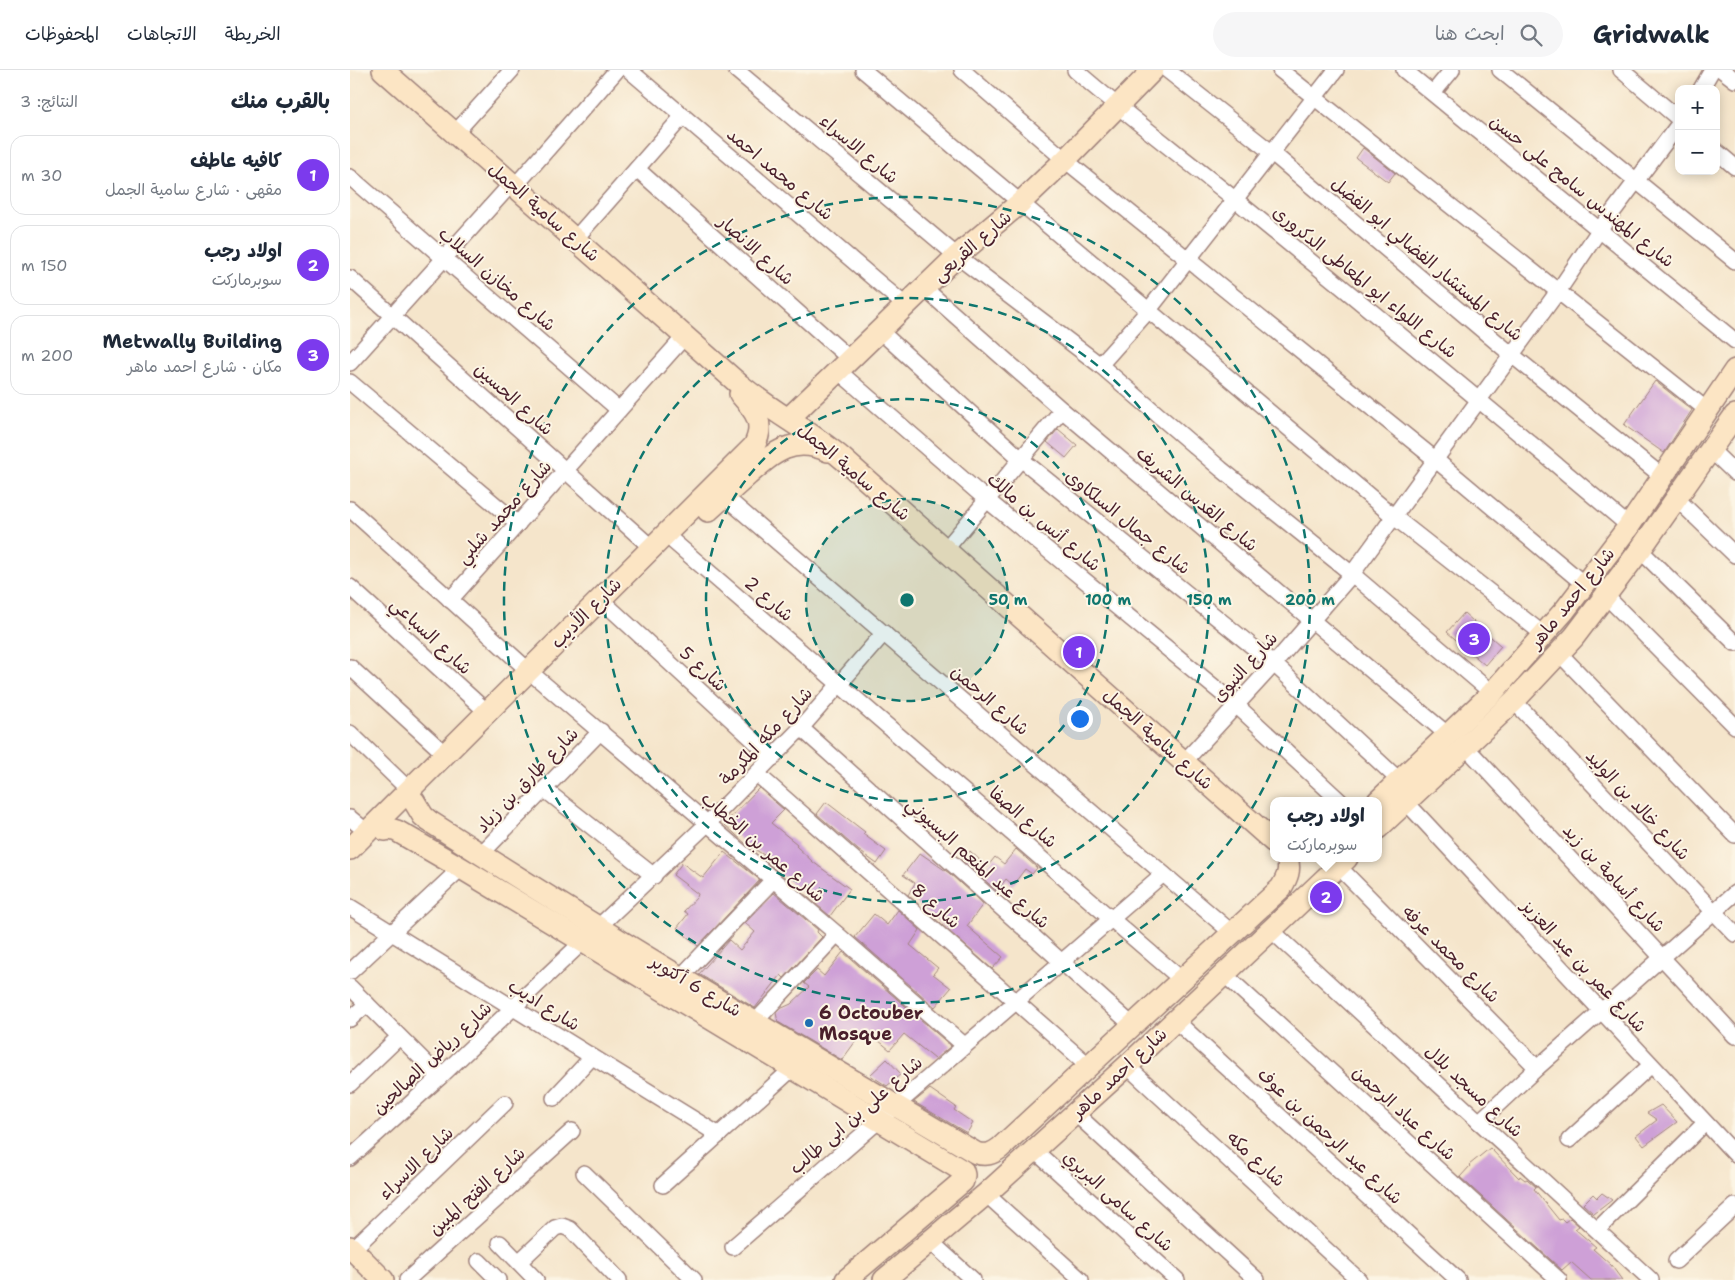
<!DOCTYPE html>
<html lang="ar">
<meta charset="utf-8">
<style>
:root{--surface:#fff;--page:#f6f6f7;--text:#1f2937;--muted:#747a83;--line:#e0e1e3;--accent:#7c3aed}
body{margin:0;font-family:"Shantell Sans","Playpen Sans Arabic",sans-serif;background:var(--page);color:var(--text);direction:rtl}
.controls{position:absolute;right:15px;top:15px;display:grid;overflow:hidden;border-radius:10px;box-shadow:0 2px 12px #0003}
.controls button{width:45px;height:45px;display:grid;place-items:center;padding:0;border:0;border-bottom:1px solid var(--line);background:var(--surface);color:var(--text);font:25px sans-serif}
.you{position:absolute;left:729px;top:648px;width:18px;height:18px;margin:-12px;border:4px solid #fff;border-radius:50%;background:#1a73e8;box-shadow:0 0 0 8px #1a73e833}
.badge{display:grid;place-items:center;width:32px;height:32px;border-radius:50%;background:var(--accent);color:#fff;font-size:16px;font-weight:700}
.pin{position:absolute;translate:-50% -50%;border:2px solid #fff;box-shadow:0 1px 5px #0006}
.popup{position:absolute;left:920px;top:727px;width:112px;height:65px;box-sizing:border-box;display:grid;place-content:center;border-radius:10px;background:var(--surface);filter:drop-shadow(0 1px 4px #0005);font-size:16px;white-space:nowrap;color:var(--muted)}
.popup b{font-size:19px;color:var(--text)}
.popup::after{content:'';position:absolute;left:50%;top:100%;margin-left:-10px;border:10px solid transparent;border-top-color:var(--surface)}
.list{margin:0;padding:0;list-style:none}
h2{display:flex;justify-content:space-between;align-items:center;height:65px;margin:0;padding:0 20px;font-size:21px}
h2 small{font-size:16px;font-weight:400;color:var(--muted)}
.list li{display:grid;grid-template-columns:32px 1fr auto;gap:15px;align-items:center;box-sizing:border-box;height:80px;margin:0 10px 10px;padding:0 10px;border:1px solid var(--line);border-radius:15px}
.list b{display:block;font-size:19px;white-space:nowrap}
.list p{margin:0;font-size:16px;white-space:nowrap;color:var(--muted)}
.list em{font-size:16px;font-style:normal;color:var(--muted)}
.icon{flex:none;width:28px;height:28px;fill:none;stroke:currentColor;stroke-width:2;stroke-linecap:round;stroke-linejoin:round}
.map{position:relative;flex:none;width:1385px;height:1210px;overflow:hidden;direction:ltr}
header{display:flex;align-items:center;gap:30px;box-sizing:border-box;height:70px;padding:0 25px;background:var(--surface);border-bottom:1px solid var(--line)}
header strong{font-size:24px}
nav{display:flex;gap:28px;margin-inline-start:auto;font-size:18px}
.search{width:350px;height:45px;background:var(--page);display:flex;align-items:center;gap:12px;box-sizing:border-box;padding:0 18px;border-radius:28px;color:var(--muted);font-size:19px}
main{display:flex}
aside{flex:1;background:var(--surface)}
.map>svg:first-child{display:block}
.building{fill:#cea0d7}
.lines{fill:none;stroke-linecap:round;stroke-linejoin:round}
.street-casing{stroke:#a0827b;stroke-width:18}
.secondary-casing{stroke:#a0827b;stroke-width:24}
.street{stroke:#fff;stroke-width:15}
.secondary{stroke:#fce5c4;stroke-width:21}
.ring{fill:none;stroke:#0f766e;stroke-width:2.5;stroke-dasharray:9 6}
.poi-dot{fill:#1f6fb2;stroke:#fcf5e5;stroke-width:2}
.labels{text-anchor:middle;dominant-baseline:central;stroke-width:4;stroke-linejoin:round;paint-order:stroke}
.street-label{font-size:18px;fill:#4a1f2b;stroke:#fcf5e5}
.poi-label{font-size:18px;font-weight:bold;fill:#4a1f2b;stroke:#fcf5e5;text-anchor:start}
.centre{fill:#0f766e;stroke:#fcf5e5;stroke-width:2.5}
.ring-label{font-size:15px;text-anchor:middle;font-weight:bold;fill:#0f766e;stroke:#fcf5e5;stroke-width:4;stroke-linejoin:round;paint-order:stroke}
</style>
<header>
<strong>Gridwalk</strong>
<div class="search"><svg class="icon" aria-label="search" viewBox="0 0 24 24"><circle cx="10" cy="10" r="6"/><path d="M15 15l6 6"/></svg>ابحث هنا</div>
<nav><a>الخريطة</a><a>الاتجاهات</a><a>المحفوظات</a></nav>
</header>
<main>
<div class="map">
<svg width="1385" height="1210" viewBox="0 0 1385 1210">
<rect width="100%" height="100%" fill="#fcf5e5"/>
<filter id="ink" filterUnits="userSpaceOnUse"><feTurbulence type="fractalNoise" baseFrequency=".02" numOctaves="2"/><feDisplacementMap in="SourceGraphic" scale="10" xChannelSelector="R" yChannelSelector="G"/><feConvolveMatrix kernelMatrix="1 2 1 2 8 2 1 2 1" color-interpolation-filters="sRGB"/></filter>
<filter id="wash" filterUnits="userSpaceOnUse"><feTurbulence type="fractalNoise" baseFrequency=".0096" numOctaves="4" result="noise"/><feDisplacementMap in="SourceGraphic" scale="20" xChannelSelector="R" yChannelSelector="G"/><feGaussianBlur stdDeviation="1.12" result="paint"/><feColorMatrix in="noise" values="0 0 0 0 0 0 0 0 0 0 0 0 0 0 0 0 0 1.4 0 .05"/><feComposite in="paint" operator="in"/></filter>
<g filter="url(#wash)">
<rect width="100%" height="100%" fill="#f5e5cb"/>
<g id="blocks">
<g class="building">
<polygon points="1013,78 1045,103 1038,112 1006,88"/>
<polygon points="1305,311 1342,340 1314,383 1274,355"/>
<polygon points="708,359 727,375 716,388 697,372"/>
<polygon points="1114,543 1151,576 1135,595 1097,562"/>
<polygon points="409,718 434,740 421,753 447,774 446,776 463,792 500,819 480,846 411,787 414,785 396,774 374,754"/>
<polygon points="476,732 515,762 513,764 536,781 527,794 508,780 467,744"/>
<polygon points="666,779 687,798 682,804 675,799 663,815 656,809 647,821 612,790 620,781 637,797 645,787 654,794"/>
<polygon points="374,782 410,810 348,876 327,858 338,844 334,841 347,827 348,824 323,805 332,793 353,808"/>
<polygon points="570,783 599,803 633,834 617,856 653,887 642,899 558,825 565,813 553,805"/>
<polygon points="424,823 468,860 467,862 472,867 434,908 431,905 405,938 349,904 379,870 390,880 405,862 395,853"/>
<polygon points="548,840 570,860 560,875 588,898 583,904 601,918 585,937 505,867 524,844 537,855"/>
<polygon points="493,882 601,976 585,989 554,964 540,980 516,960 514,962 513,961 492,990 428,952 426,943 430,939 441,934 459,917 454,913 467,900 474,906"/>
<polygon points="537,989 551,1004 537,1016 520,1005"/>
<polygon points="580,1019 606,1037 604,1040 623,1053 617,1063 564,1032"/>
<polygon points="1311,1035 1327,1052 1294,1076 1286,1066 1307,1050 1297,1043"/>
<polygon points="1140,1078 1169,1108 1170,1106 1175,1110 1177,1109 1186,1117 1184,1119 1209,1150 1212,1149 1215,1152 1220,1148 1229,1156 1225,1159 1246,1177 1243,1179 1261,1195 1272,1210 1241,1210 1221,1192 1212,1200 1110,1107 1120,1096 1119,1095"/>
<polygon points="1252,1123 1262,1130 1244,1144 1233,1134 1243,1124 1247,1128"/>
</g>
</g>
</g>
<g filter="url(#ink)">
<use href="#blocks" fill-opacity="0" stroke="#a0827b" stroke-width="1"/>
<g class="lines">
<defs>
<g id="street">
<polyline points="279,0 556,236"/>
<polyline points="386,0 607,186 750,295 871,399 1002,504 1142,623"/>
<polyline points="513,0 1043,446 1193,564"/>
<polyline points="612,0 715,90 1086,390 1235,515"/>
<path d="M 725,0 C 783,51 845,96 904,145 C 1030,248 1155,351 1279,456"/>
<polyline points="817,0 921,82 1162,285 1313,407"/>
<polyline points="930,0 1357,340"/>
<polyline points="1054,0 1385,271"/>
<polyline points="1150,0 1385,191"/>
<polyline points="1271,0 1329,49"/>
<polyline points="1372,0 1385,10"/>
<polyline points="1351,19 1362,0"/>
<polyline points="1083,23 1102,0"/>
<polyline points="105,63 162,0"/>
<polyline points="1366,81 1385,97"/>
<polyline points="287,99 500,289"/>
<polyline points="0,107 269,340"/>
<polyline points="165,116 267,0"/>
<polyline points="225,169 333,46"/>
<polyline points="0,208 302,478"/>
<polyline points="574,218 712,340 1098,665"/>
<polyline points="530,261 671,389 924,594 1050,711"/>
<polyline points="0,293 162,113"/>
<polyline points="750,295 798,241 986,0"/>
<polyline points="487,300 637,430 886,635 990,731"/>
<polyline points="0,312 168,454"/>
<polyline points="1361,380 1385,403"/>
<polyline points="374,426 881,862"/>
<polyline points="1326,428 1385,485"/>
<polyline points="0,439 179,601"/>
<polyline points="324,472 831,909"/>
<polyline points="595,480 712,340"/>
<polyline points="1290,480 1385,573"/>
<polyline points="0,517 137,642"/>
<polyline points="1256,526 1385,656"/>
<polyline points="100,530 335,266"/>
<polyline points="259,537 423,688"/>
<polyline points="1209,583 1385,765"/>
<polyline points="0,597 95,684"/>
<polyline points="187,608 487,864 614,975"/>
<polyline points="1164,631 1385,864"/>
<polyline points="451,658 782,955"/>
<polyline points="0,663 59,720"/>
<polyline points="1115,676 1385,966"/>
<polyline points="834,692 924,594 1002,504 1209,220 1250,159 1329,54"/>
<polyline points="407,704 739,996"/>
<polyline points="194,719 304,806"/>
<polyline points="1056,732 1385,1084"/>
<polyline points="0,748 17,762"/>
<polyline points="131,784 251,661"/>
<polyline points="988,796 1187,998"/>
<polyline points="0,837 369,1065"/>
<polyline points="921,860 1301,1210"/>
<polyline points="0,902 111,798"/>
<polyline points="874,904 1209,1210"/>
<polyline points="324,914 423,810"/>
<polyline points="0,917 90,1007"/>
<polyline points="0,949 17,934"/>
<polyline points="825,950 1108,1210"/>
<polyline points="405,952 487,864"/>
<polyline points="777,996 1009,1210"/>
<polyline points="0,1014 49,967"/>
<polyline points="204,1028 242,987"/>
<polyline points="725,1043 907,1210"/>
<polyline points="1129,1052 1187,998 1385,823"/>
<polyline points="1219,1070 1301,995"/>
<polyline points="684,1080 827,1210"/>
<polyline points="0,1088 90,1007 357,754 451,658 534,563"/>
<polyline points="234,1103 344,1210"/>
<polyline points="313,1115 443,998"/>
<polyline points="636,1124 731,1210"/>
<polyline points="1247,1160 1355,1053"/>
<polyline points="580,1171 623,1210"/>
<polyline points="150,1173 186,1210"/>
<polyline points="383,1177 813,804"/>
<polyline points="3,1179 155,1033"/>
<polyline points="129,1191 148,1210"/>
<polyline points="1326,1191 1385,1136"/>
<polyline points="169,1192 205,1158 212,1156 220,1159 269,1210"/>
<polyline points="57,1210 222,1061"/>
</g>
<g id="secondary">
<path d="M 33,0 L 390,315 C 423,342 460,361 493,389 L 924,772"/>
<polyline points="438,349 607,186 670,133 715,90 803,0"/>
<path d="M 358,441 C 371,429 385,417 398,405 C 423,383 443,365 478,381"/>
<path d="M 64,731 L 73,746 L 79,751 C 258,866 442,975 626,1083 C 636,1086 642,1084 650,1078 L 931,818 C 937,808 941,800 937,788"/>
<polyline points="1028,731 1142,623 1215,540 1279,456 1385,300"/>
<polyline points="1028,758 1164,631 1224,567 1290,480 1385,345"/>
<polyline points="35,760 40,759 47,761 111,798 613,1101 614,1105 613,1111 496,1210"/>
<path d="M 0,779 L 404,376 C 416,353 405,341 390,324"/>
<polyline points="0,1177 33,1210"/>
<polyline points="534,1210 636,1124 777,996 997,788"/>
</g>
</defs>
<use href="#street" class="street-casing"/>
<use href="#secondary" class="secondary-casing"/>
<use href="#street" class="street"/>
<use href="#secondary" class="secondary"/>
</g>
</g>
<circle cx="557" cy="530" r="101" fill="#0f766e" fill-opacity=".12"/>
<g class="ring">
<circle cx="557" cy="530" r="101"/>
<circle cx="557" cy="530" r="201"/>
<circle cx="557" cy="530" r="302"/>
<circle cx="557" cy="530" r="403"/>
</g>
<circle class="poi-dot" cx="459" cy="953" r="5"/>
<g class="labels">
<g class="street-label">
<text transform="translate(509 79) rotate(40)">شارع الاسراء</text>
<text transform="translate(430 104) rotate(40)">شارع محمد احمد</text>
<text transform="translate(1232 121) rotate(39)">شارع المهندس سامح على حسن</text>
<text transform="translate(194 142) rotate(41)">شارع سامية الجمل</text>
<text transform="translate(622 176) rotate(-41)">شارع القريعى</text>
<text transform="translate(406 180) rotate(42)">شارع الانصار</text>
<text transform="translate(1077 189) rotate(40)">شارع المستشار الفضالي ابو الفضل</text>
<text transform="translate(147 209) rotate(41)">شارع مخازن السلاب</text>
<text transform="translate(1015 212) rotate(39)">شارع اللواء ابو المعاطى الدكرورى</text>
<text transform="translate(164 329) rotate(42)">شارع الحسين</text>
<text transform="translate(504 402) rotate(40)">شارع سامية الجمل</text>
<text transform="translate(847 429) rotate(40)">شارع القدس الشريف</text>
<text transform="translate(154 442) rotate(-48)">شارع محمد شلبي</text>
<text transform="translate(694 452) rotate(40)">شارع أنس بن مالك</text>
<text transform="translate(778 452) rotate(39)">شارع جمال السلكاوى</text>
<text transform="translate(1222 528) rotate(-51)">شارع احمد ماهر</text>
<text transform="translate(419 529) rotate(41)">شارع 2</text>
<text transform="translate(236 543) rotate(-45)">شارع الأديب</text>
<text transform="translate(81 566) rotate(43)">شارع السباعي</text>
<text transform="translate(895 597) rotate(-48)">شارع النبوى</text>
<text transform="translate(353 599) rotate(43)">شارع 5</text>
<text transform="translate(640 630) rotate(41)">شارع الرحمن</text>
<text transform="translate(416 666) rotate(-47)">شارع مكه المكرمة</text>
<text transform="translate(808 669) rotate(42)">شارع سامية الجمل</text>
<text transform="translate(177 710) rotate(-46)">شارع طارق بن زياد</text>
<text transform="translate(1288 735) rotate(47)">شارع خالد بن الوليد</text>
<text transform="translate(673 747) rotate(41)">شارع الصفا</text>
<text transform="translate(413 777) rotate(41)">شارع عمر بن الخطاب</text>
<text transform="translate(628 793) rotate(42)">شارع عبد المنعم البسيوني</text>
<text transform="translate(1264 808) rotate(47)">شارع أسامة بن زيد</text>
<text transform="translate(586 836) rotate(41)">شارع 8</text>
<text transform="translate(1101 884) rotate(45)">شارع محمد عرفه</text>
<text transform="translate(1234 896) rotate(47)">شارع عمر بن عبد العزيز</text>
<text transform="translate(346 916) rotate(31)">شارع 6 أكتوبر</text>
<text transform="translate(194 935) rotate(32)">شارع اديب</text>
<text transform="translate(82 988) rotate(-43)">شارع رياض الصالحين</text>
<text transform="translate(769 1003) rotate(-43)">شارع احمد ماهر</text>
<text transform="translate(1124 1021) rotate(43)">شارع مسجد بلال</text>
<text transform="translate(1054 1043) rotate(42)">شارع عباد الرحمن</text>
<text transform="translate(506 1045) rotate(-41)">شارع على بن ابى طالب</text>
<text transform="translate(980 1066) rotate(43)">شارع عبد الرحمن بن عوف</text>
<text transform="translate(906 1089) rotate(43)">شارع مكه</text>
<text transform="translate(66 1093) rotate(-44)">شارع الاسراء</text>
<text transform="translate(127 1121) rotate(-42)">شارع الفتح المبين</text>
<text transform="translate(768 1131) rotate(42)">شارع سامى البربري</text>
</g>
<g class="poi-label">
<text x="469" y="943">6 Octouber<tspan x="469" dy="21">Mosque</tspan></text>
</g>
</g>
<circle cx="557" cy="530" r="8" class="centre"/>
<g class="ring-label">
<text x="658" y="535">50 m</text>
<text x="758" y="535">100 m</text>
<text x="859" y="535">150 m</text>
<text x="960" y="535">200 m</text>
</g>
</svg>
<div class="controls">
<button>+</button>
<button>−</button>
</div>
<div class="you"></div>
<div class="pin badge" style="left:729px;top:582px">1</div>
<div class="pin badge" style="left:976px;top:827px">2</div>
<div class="popup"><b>اولاد رجب</b>سوبرماركت</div>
<div class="pin badge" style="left:1124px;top:569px">3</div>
</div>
<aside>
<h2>بالقرب منك<small>النتائج: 3</small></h2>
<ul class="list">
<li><span class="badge">1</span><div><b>كافيه عاطف</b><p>مقهى · شارع سامية الجمل</p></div><em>30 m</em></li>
<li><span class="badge">2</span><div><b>اولاد رجب</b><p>سوبرماركت</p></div><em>150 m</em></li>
<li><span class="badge">3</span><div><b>Metwally Building</b><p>مكان · شارع احمد ماهر</p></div><em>200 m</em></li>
</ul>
</aside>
</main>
